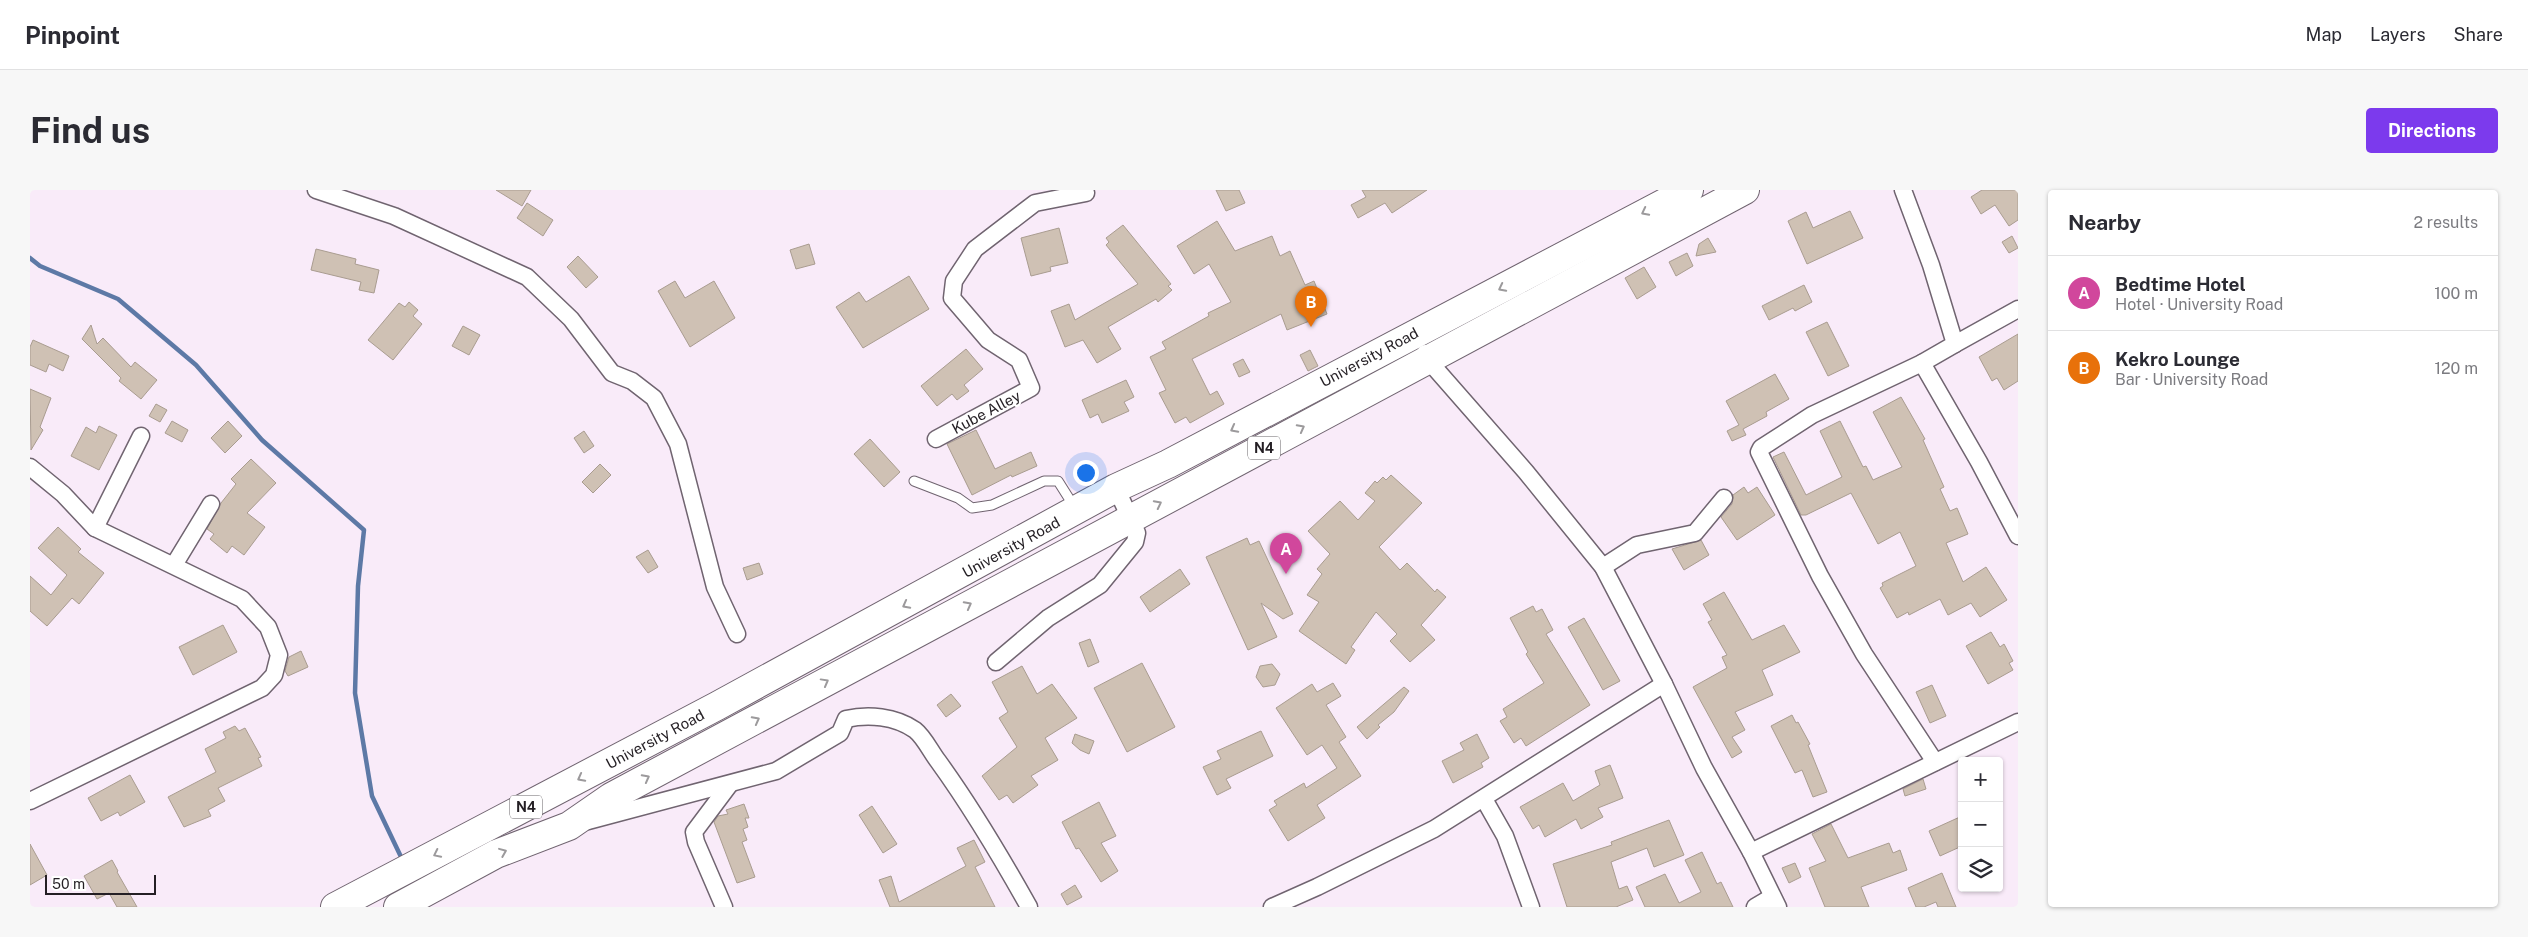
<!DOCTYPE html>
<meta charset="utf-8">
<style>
:root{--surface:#fff;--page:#f7f7f7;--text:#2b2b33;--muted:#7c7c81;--line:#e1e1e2;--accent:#7c3aed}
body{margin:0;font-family:"Public Sans",sans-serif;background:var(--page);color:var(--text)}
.controls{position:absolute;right:15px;bottom:15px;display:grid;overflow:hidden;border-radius:5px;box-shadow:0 1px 4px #0004}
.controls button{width:45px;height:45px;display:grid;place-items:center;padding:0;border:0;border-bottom:1px solid var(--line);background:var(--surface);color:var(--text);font:25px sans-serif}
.scale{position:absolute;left:15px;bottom:12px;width:111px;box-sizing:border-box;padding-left:5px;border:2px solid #241f24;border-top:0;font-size:14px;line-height:18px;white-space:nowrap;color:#241f24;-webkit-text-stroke:4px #fff;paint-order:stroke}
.you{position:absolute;left:1055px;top:282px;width:18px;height:18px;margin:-12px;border:4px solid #fff;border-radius:50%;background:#1a73e8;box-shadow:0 0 0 8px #1a73e833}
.badge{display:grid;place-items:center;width:32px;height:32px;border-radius:50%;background:var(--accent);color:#fff;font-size:16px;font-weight:700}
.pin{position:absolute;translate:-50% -41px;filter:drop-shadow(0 1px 2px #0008)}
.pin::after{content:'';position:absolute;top:26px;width:18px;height:15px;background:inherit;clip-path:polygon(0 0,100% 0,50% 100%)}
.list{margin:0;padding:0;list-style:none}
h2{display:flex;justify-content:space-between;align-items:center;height:65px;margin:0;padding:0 20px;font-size:21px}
h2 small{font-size:16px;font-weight:400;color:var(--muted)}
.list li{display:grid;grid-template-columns:32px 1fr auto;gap:15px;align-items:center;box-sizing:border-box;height:75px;padding:0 20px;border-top:1px solid var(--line)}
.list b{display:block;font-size:19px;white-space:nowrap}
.list p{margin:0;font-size:16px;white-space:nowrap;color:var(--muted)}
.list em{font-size:16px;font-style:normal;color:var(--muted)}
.icon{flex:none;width:28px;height:28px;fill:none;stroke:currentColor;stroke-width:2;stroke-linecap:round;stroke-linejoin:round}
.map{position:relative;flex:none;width:1988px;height:717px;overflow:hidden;border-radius:5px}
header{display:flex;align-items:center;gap:30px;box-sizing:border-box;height:70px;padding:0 25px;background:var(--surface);border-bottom:1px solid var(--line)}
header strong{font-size:24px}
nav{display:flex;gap:28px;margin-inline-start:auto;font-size:18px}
.intro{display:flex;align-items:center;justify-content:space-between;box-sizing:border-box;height:120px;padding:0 30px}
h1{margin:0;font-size:35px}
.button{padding:12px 22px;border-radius:5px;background:var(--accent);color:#fff;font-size:18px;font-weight:700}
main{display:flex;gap:30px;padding:0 30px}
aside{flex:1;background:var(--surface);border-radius:5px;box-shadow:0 1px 4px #0004}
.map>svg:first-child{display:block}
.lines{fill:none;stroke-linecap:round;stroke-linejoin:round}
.stream{stroke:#5d79a6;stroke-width:4.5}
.building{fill:#cfc1b4;stroke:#a99c90}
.lane-casing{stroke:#706470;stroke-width:11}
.street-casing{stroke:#706470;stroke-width:19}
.highway-casing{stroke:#706470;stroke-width:30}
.lane{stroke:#fff;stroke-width:9}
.street{stroke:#fff;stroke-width:16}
.highway{stroke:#fff;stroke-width:28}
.oneway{stroke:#9c9a9c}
.labels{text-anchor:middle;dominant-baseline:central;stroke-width:4.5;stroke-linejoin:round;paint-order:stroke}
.shield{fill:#fff;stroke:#666266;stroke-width:1}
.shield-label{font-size:14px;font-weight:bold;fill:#241f24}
.street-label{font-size:15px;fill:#241f24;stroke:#fff}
</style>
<header>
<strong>Pinpoint</strong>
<nav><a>Map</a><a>Layers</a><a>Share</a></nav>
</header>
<div class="intro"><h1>Find us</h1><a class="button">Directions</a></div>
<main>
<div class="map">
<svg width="1988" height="717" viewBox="0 0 1988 717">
<rect width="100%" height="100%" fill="#f9ebf9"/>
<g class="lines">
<polyline class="stream" points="0,68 10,76 88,109 166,175 232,250 334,340 328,396 325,503 342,606 372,669"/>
</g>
<g class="building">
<polygon points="466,0 501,0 492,16"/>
<polygon points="1186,0 1209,0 1215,13 1196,21"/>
<polygon points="1332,0 1397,0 1362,23 1355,13 1328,28 1321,15 1336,7"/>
<polygon points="1952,0 1988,0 1988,30 1979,36 1965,15 1951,24 1941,7"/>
<polygon points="497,13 523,30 513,46 487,28"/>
<polygon points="1820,21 1833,48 1777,74 1758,31 1776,22 1783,38"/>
<polygon points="1187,31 1205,61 1242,46 1250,66 1260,61 1275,95 1284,91 1297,124 1257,140 1251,124 1162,169 1180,205 1187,201 1194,214 1160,233 1156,227 1145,233 1129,203 1136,200 1120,167 1136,159 1132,152 1179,126 1178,123 1201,112 1179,74 1164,84 1147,56"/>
<polygon points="1093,35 1141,94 1138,96 1142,100 1128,112 1126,109 1078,137 1091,159 1067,173 1053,150 1035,157 1021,121 1039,114 1045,130 1108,94 1076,55 1079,52 1076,48"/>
<polygon points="1029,38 1038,73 1020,77 1021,81 1001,86 991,48"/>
<polygon points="1982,46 1988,58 1979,63 1972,52"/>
<polygon points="1678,48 1686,62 1666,66 1669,54"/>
<polygon points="779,54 785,74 766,79 760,60"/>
<polygon points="286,59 326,69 325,74 349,80 344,103 329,100 331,92 281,80"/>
<polygon points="1657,63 1663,76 1646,86 1639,72"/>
<polygon points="548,66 568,87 556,98 537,77"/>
<polygon points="1614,77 1626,97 1607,109 1595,88"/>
<polygon points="879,86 899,119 833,158 806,117 829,102 836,112"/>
<polygon points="645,91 655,108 684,91 705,128 660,157 628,101"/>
<polygon points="1774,95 1782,112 1765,121 1763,118 1739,130 1732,116"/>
<polygon points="379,112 388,120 383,126 392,134 363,170 338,150 369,113 375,117"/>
<polygon points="1797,132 1819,176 1798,186 1776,142"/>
<polygon points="61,135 67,154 73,148 101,177 105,172 127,190 111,209 89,191 91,188 52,149"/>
<polygon points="433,136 450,145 439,165 422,156"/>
<polygon points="1988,144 1988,191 1974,200 1967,188 1962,191 1949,167"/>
<polygon points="3,150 39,166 33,181 19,174 16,182 0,175 0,157"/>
<polygon points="936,159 953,179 934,195 939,201 927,210 922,204 907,216 891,196"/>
<polygon points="1280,160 1288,176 1278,181 1270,165"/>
<polygon points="1213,169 1220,182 1209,187 1203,174"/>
<polygon points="1745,184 1759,209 1736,222 1737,226 1713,239 1716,245 1702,251 1697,241 1709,235 1696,211"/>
<polygon points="1096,190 1104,207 1094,212 1099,221 1072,233 1068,224 1060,228 1052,210"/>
<polygon points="0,199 21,208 10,237 13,240 1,260"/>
<polygon points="1871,207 1895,249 1893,250 1914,297 1910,299 1920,321 1927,318 1938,344 1916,353 1933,392 1956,377 1977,410 1950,427 1941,413 1918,425 1910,409 1879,425 1878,422 1867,428 1850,398 1853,396 1852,393 1886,376 1870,342 1848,354 1821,303 1776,325 1771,325 1743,267 1754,262 1776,305 1812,287 1790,241 1810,231 1833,277 1836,276 1843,290 1872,277 1843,222"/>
<polygon points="126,214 137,220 130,232 119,226"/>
<polygon points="142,231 158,240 152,252 135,243"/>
<polygon points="198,231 212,246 195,263 181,248"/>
<polygon points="69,236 87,245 69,280 41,266 56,237 66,243"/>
<polygon points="946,240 965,279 1001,262 1007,276 982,287 981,285 942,305 917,254"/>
<polygon points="554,241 564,256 554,263 544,248"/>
<polygon points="840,249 870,282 854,297 824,264"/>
<polygon points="221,269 246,293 217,323 235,337 214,365 202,356 197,363 180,349 184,344 177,339 191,313 206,294 201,289"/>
<polygon points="570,274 581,285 563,303 552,292"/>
<polygon points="1361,285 1392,313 1349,357 1370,380 1377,373 1405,402 1407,399 1416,407 1391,435 1405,450 1380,472 1360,451 1367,444 1346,422 1321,457 1325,460 1316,474 1269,441 1289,412 1277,405 1292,384 1287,379 1300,364 1278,341 1310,311 1328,330 1345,311 1335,303 1345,291 1347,293 1353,287 1356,290"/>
<polygon points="1714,297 1718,303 1727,297 1745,325 1707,350 1691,327 1702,314 1703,305"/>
<polygon points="28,337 51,359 48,362 74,383 49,414 42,408 17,436 0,421 0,386 21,405 37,385 8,358"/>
<polygon points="1217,348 1220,355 1229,351 1263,424 1253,429 1231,413 1247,447 1218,460 1176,367"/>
<polygon points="1671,350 1679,365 1654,380 1642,359"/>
<polygon points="618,360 628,377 618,383 606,367"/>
<polygon points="729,373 733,384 717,390 713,378"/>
<polygon points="1150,379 1160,394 1120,422 1110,407"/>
<polygon points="1694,402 1722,450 1754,435 1770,462 1732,480 1743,505 1705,522 1715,540 1702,547 1712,562 1702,568 1663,497 1697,478 1692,467 1697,465 1678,432 1682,430 1673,414"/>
<polygon points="1503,416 1506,422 1512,419 1523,440 1516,444 1560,515 1496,556 1491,548 1484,553 1470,531 1477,527 1473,519 1514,493 1496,464 1498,462 1480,428"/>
<polygon points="1554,428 1590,491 1573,500 1538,437"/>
<polygon points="193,435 207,462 163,485 149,457"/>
<polygon points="1961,442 1970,457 1974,454 1983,471 1979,473 1983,480 1958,494 1936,456"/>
<polygon points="1060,449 1069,472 1058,477 1049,453"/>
<polygon points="271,461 278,477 258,486 255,481 259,467"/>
<polygon points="1112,473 1145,537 1097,562 1064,498"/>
<polygon points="1242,474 1250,484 1245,495 1233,497 1226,487 1230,476"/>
<polygon points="992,476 1007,504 1022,494 1047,528 1015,548 1028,570 1001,586 1008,595 983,613 977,605 969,610 952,586 987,557 969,528 978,522 962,492"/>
<polygon points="1303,493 1311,506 1296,515 1316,547 1309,552 1331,586 1287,615 1295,628 1258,651 1239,620 1247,615 1244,611 1274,593 1276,598 1307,578 1292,555 1277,565 1246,518 1282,494 1287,502"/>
<polygon points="1902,495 1916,526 1900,533 1886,502"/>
<polygon points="1374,497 1379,501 1364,522 1348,535 1350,537 1337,549 1327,537"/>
<polygon points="921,504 931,516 916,527 907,515"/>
<polygon points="1762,525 1766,533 1768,532 1780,554 1778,555 1797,602 1783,607 1772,580 1765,583 1741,536"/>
<polygon points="205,536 209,541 215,538 231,567 228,568 232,576 188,598 195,611 178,620 181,626 154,637 138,607 186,582 175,559 196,548 193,542"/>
<polygon points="1231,541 1243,566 1196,589 1201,598 1187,605 1173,577 1191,569 1187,561"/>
<polygon points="1045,544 1064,551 1059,564 1050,560 1042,553"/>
<polygon points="1447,544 1459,568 1451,573 1453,577 1423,593 1412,571 1434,560 1430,553"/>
<polygon points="1580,575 1593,608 1568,618 1573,627 1551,639 1546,629 1515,647 1509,635 1503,639 1490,617 1533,593 1543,611 1570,595 1565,581"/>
<polygon points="100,585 115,612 90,626 88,622 71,631 58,608"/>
<polygon points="1893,589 1896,599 1875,606 1873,599"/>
<polygon points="1069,612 1086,646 1071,653 1088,681 1071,692 1049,658 1046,659 1032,632"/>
<polygon points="714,614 719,628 715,628 718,637 713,639 717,650 712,652 725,687 707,693 684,632 688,626 698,624 696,620"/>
<polygon points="842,616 867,654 853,663 829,625"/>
<polygon points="1932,626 1932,656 1910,666 1899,641"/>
<polygon points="1639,630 1654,665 1624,677 1617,658 1581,672 1589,699 1597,696 1603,710 1586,717 1537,717 1523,674 1582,655 1581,652"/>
<polygon points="1801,634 1818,668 1859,653 1863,663 1870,660 1877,680 1831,697 1839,717 1795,717 1779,678 1796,671 1782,644"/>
<polygon points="944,650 955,672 945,677 965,717 860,717 849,690 861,686 869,712 936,676 927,658"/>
<polygon points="0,654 17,685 0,695"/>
<polygon points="1672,662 1687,694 1691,692 1703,717 1615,717 1606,697 1635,684 1649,713 1671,702 1655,670"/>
<polygon points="82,670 88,681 87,682 107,717 87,717 79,703 67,709 54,686"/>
<polygon points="1765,673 1771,687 1759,693 1752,678"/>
<polygon points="1912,683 1926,717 1908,717 1906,712 1894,717 1886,717 1878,698"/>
<polygon points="1045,695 1052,707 1037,715 1031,704"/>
</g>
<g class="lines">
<defs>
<polyline id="lane" points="884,291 928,308 942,318 962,315 1014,291 1028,291 1045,318"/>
<g id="street">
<polyline points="286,0 364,26 497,87 541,129 582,183 602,191 624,208 648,254 685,397 707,444"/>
<polyline points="1873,0 1901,75 1925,154 1892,173 1782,225 1731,258 1729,262 1790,386 1834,464 1905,572"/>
<polyline points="1925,154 1988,119"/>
<polyline points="1395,163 1397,169 1496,282 1573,377 1634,494 1674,578 1721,662 1748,717"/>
<polyline points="1892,173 1949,272 1988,346"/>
<polyline points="906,249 1001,198 989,170 958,150 922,108 924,91 945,59 1005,13 1056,3"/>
<polyline points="0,277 33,304 65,338 212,409 238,437 249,465 244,485 232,498 0,611"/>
<polyline points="65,338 111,246"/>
<polyline points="144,375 181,314"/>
<polyline points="1573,377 1607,355 1665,343 1694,308"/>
<polyline points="966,472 1018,428 1070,395 1105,352 1107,343 1086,298"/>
<polyline points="1454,609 1475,646 1501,717"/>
<path d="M 558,631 L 746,581 L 810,543 L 816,529 C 838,524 865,526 885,540 C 894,547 901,562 908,571 C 942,618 971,667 999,717"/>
<polyline points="1721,662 1988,532"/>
<polyline points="694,717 666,652 664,642 700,594"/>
<polyline points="1242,717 1287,697 1404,639 1634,494"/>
<polyline points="1725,717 1742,707"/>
</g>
<g id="highway">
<polyline points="305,717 687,516 1086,298 1138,274 1659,0"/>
<polyline points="368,717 466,664 539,636 581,607 1715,0"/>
</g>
</defs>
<use href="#lane" class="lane-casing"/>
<use href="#street" class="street-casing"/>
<use href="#highway" class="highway-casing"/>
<use href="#lane" class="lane"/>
<use href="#street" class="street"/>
<use href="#highway" class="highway"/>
</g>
<defs><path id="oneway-chevron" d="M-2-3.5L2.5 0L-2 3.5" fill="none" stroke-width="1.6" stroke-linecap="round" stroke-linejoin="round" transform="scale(1.25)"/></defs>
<g class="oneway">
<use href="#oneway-chevron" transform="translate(1615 22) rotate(153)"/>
<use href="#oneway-chevron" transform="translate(1472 98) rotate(153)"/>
<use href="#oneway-chevron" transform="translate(1271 238) rotate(-28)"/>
<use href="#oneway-chevron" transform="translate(1204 239) rotate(152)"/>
<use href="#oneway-chevron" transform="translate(1128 314) rotate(-27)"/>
<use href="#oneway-chevron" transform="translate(876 415) rotate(152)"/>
<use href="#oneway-chevron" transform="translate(938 415) rotate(-28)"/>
<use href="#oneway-chevron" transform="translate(795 492) rotate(-29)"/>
<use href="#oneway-chevron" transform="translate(726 530) rotate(-28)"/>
<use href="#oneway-chevron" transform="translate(551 588) rotate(152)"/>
<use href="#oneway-chevron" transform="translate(616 588) rotate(-28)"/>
<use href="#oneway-chevron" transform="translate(473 662) rotate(-22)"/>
<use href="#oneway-chevron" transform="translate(407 664) rotate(154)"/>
</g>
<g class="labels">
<g class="shield">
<rect x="1218" y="246.5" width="32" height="23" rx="4"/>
<rect x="480" y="605.5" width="32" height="23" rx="4"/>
</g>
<g class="shield-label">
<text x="1234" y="258">N4</text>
<text x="496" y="617">N4</text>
</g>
<g class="street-label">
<text transform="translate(1339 167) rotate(-28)">University Road</text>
<text transform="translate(956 222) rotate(-28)">Kube Alley</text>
<text transform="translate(981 357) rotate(-29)">University Road</text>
<text transform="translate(625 549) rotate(-28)">University Road</text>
</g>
</g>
</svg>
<div class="controls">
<button>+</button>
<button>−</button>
<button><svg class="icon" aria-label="layers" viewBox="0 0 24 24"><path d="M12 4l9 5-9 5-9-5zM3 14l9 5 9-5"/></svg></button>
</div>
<div class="scale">50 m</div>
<div class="you"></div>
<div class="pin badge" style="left:1256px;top:384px;background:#d1479c">A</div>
<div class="pin badge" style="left:1281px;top:137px;background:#e8710a">B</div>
</div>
<aside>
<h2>Nearby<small>2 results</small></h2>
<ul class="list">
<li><span class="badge" style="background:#d1479c">A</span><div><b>Bedtime Hotel</b><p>Hotel · University Road</p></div><em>100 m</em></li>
<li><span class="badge" style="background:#e8710a">B</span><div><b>Kekro Lounge</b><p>Bar · University Road</p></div><em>120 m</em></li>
</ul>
</aside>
</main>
